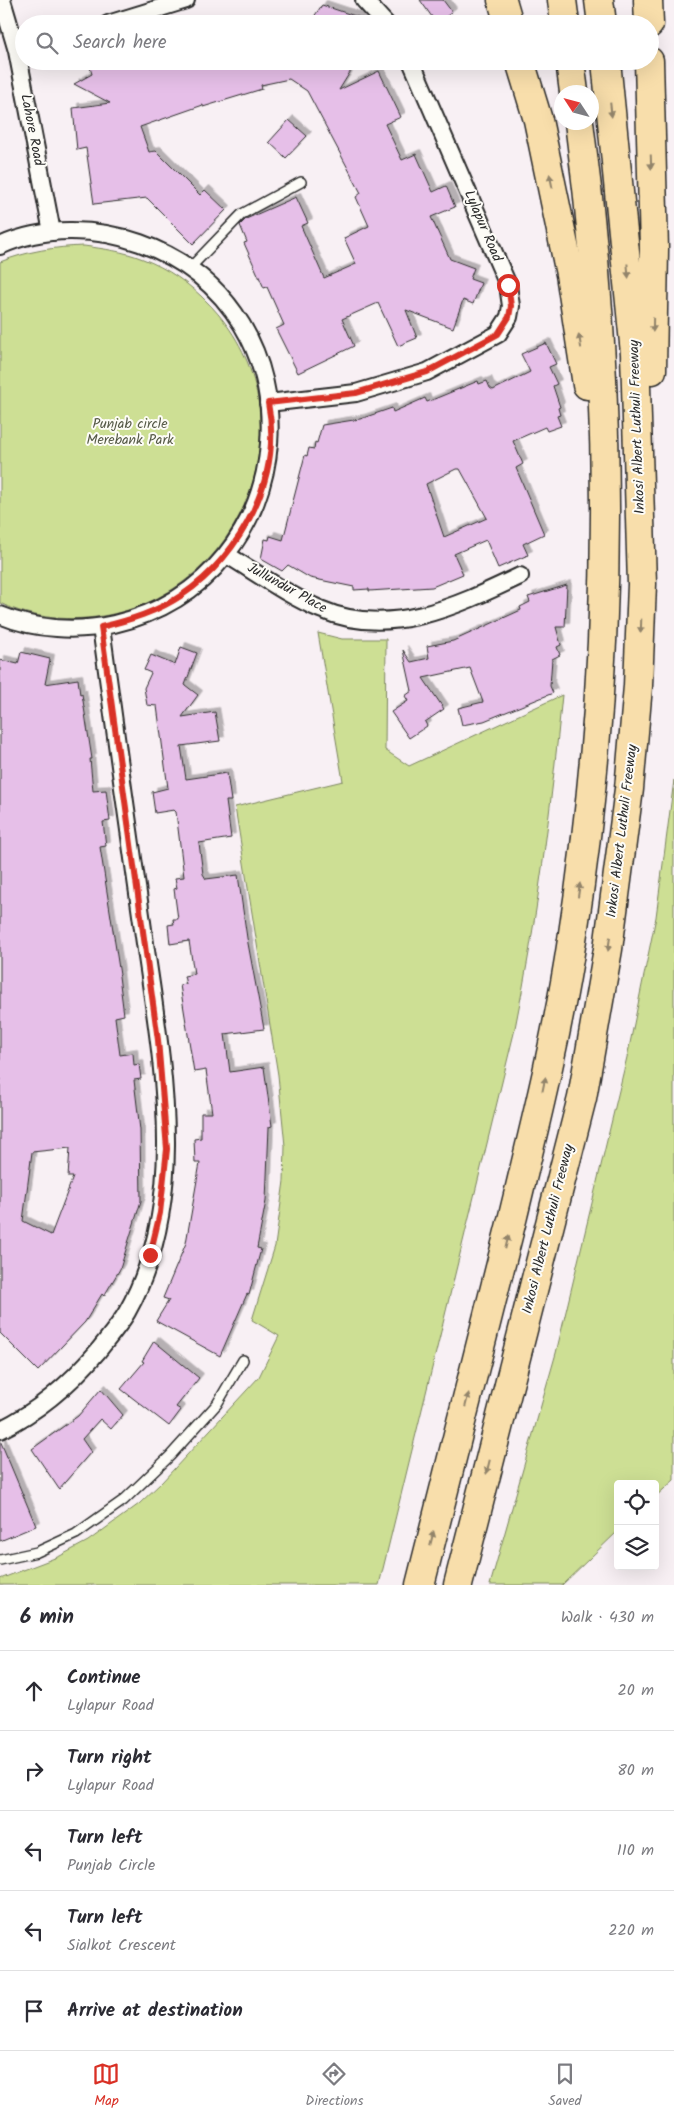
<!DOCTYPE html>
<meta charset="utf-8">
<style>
:root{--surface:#fff;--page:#f2f2f3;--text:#2b2b33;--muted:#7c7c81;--line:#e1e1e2;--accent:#d93025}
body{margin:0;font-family:Kalam,sans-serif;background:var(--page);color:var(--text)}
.controls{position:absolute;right:15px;bottom:15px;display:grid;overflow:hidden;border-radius:5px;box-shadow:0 5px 20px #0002}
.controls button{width:45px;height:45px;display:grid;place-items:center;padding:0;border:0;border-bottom:1px solid var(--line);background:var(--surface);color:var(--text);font:25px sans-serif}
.compass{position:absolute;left:554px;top:85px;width:45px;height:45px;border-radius:50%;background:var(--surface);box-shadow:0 5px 20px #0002;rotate:306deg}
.stop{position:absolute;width:15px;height:15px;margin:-11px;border:4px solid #d93025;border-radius:50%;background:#fff}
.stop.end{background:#d93025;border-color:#fff;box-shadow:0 1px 5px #0008}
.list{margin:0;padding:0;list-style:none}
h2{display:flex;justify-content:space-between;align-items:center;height:65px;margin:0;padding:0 20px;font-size:21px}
h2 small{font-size:16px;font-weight:400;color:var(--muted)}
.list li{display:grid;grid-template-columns:32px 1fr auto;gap:15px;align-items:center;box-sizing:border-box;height:80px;padding:0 20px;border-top:1px solid var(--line)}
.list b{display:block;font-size:19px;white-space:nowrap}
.list p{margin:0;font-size:16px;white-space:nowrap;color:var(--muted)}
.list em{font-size:16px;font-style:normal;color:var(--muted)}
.icon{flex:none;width:28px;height:28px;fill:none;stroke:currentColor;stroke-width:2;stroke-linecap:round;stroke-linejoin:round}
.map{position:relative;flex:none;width:674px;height:1585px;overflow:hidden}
.search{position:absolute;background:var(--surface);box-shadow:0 5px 20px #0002;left:15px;right:15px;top:15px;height:55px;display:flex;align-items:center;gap:12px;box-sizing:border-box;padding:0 18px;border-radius:28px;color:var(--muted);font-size:19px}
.sheet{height:465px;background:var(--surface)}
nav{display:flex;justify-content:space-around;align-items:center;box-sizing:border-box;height:70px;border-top:1px solid var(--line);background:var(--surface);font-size:14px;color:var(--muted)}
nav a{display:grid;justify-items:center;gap:2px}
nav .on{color:var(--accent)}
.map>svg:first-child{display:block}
.green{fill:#cddf94;stroke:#7c8560}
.building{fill:#e6bfe8;stroke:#2b2b2b;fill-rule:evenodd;filter:url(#shadow)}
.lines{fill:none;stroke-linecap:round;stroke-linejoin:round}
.service-casing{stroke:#2b2b2b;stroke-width:12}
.minor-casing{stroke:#2b2b2b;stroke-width:20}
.motorway-casing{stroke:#2b2b2b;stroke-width:31}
.service{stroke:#fdfcf7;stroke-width:9}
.minor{stroke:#fdfcf7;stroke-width:16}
.motorway{stroke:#f8deab;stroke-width:28}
.oneway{fill:#92846b}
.route{stroke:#d93025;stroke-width:6}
.labels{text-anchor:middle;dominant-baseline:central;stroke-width:4;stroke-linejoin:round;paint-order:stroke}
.street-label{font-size:14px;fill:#2b2b2b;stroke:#fdfcf7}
.park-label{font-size:14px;fill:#545845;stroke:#fdfcf7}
</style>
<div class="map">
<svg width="674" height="1585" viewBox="0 0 674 1585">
<defs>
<filter id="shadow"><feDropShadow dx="4.5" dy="-4.5" stdDeviation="0" flood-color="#0004"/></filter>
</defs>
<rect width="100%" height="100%" fill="#f8f0f4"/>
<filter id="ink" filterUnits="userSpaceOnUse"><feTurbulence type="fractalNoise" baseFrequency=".02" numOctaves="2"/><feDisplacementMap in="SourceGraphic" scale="10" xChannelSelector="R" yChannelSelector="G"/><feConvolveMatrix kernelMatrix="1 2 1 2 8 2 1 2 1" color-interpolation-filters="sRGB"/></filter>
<g filter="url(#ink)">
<g class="green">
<path d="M 84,246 C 104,249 123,251 143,259 C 167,268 190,284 208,303 C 313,409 250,587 108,615 C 73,622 32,619 0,603 L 0,262 C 28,251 54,247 84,246 Z"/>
<path d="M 318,633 L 342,639 L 386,639 L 385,750 L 409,766 L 562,695 C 551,809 537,921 514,1033 L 379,1585 L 0,1585 L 0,1579 L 60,1556 L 88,1541 L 139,1504 L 162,1482 L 259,1377 L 279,1336 L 252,1320 L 275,1246 L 284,1181 L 285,1146 L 278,1075 L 235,807 L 343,781 Z"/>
<polygon points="674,780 674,1480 655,1497 655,1484 618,1484 618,1531 562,1585 490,1585 556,1353 628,1053 656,917"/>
</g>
<g class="building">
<polygon points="420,0 443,0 452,12 437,24"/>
<polygon points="322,5 370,21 370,24 309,24"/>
<polygon points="88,61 357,61 339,90 379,71 401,117 385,124 402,160 416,154 433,192 446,186 455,207 431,217 450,259 474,268 470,279 481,283 473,304 463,300 453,328 406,310 417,338 398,346 378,303 342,319 354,346 298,373 276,329 284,325 267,287 264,288 244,243 247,242 240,225 246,219 296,197 308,223 301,226 324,278 356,264 344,238 369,226 356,197 361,193 307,91 289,79 261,85 262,89 203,107 203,105 140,127 149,152 156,151 200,195 205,190 226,210 193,244 147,198 94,204 86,148 77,150 73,108 110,103 74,84 92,74"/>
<polygon points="289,120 307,136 286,158 269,142"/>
<path d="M 546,343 L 556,364 L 549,367 L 557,384 L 553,386 L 560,407 L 558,408 L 560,415 L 557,416 L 561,426 L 547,431 L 545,427 L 513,441 L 523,464 L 516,468 L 544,534 L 523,544 L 528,555 L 498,568 L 486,540 L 454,554 L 463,574 L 432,587 L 369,591 L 369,589 L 354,590 L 354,587 L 310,578 L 288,565 L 282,571 L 261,559 L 265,539 L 269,540 L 270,536 L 283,540 L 305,455 L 307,456 L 309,448 L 314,449 L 315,442 L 317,443 L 322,425 L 360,419 L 392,408 L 393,412 L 425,398 L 427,402 L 478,381 L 479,384 L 487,381 L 490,388 L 493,390 L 530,372 L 521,354 ZM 456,469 L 460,469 L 487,518 L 444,537 L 426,484 Z"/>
<polygon points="567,585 565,627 556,627 561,645 557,647 560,655 552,659 550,686 553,693 484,721 462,725 458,708 483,702 470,668 423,678 444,709 425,722 427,726 409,738 391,712 408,701 405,696 412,691 403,650 411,662 429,658 427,646 453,641 521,610 520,607 530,602 528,597"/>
<polygon points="181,647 197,653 185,685 198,695 182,717 215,712 220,741 181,746 186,779 227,773 231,801 226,801 231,838 199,843 203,874 206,879 238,875 247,938 264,1029 225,1034 230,1072 264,1067 272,1126 269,1127 266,1201 257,1248 261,1249 249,1295 247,1294 220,1356 156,1321 169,1300 163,1298 186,1243 200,1163 195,1163 194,1139 201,1138 201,1113 212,1113 206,1070 194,1072 180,985 186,984 184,976 194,974 189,941 170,944 168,925 174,924 173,919 178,919 174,889 177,888 175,878 184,877 176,812 174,810 155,813 152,792 168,788 157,706 147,705 144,688 151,673 144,670 151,655 175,665"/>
<path d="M 21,652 L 50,659 L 45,684 L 78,679 L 80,695 L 82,694 L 92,759 L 90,759 L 93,791 L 106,790 L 110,821 L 103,822 L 106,846 L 100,847 L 120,975 L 119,976 L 124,1015 L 115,1017 L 120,1055 L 133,1053 L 134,1065 L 139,1064 L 141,1079 L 134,1080 L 140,1130 L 141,1201 L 120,1269 L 104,1296 L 102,1294 L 85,1322 L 38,1371 L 0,1333 L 0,660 L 18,664 ZM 70,1148 L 68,1177 L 73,1177 L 51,1235 L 23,1221 L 32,1152 Z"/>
<polygon points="154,1341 199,1378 176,1407 181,1410 169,1426 121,1389 144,1362 142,1361"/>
<polygon points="101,1389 123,1415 111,1429 100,1419 82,1439 91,1452 59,1489 32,1449 78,1416"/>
<polygon points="0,1440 36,1526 0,1541"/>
</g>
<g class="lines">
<defs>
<g id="service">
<polyline points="189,269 242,214 301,182"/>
<polyline points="0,1560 37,1552 76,1534 124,1500 170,1456 217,1404 243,1360"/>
</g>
<g id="minor">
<polyline points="2,0 17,51 52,232"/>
<polyline points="364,0 386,24"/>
<polyline points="108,24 186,0"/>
<path d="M 0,246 C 43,226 96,227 140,243 C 327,310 306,580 114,624 C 77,632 36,630 0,615"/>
<polyline points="268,403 356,393 427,372 498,334 509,317 511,306 508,285 411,61"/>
<path d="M 227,555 C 257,573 287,595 320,609 C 389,639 457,606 520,576"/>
<path d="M 0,1430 C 37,1412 71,1383 98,1351 C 108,1338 119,1326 127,1312 C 193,1195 159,1048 142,922 C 128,824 114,725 101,627"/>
</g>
<g id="motorway">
<polyline points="502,0 509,24"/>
<polyline points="562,0 565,24"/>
<polyline points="599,0 602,24"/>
<polyline points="648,0 649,24"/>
<polyline points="520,61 538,120 570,274 587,385"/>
<polyline points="570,61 574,92"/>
<polyline points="649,61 654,249 652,370"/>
<path d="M 420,1585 C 450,1462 483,1339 513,1216 C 535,1125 558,1033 572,940 C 614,670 615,393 579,122"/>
<polyline points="458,1585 582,1098 608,949 629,789 638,686 642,584 635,353 606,61"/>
</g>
</defs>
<use href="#service" class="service-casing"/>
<use href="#minor" class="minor-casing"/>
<use href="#motorway" class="motorway-casing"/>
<use href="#service" class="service"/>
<use href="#minor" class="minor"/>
<use href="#motorway" class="motorway"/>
</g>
<defs><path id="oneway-solid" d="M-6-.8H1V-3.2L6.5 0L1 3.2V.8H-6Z" transform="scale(1.25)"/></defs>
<g class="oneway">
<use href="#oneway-solid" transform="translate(611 110) rotate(84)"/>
<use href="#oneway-solid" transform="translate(651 162) rotate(88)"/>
<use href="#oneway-solid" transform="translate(551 181) rotate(-102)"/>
<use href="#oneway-solid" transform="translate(628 271) rotate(85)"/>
<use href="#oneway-solid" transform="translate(653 325) rotate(91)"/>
<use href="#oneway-solid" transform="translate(580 341) rotate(-99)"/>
<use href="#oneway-solid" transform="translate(641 626) rotate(92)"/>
<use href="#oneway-solid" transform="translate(579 890) rotate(-82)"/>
<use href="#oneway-solid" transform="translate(609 944) rotate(98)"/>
<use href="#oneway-solid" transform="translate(544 1084) rotate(-78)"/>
<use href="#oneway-solid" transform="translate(507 1242) rotate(-76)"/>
<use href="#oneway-solid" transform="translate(467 1400) rotate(-76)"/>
<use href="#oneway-solid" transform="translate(488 1467) rotate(104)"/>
<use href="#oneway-solid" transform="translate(432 1538) rotate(-76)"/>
</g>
</g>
<g class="lines" filter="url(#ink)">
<path class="route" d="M 150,1255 L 160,1213 L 167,1149 L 158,1040 L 101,627 C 130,620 157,612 182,595 C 242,555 283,475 268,403 L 356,393 L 427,372 L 498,334 L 509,317 L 511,306 L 508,285"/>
</g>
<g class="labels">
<g class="street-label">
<text transform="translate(32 130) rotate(79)">Lahore Road</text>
<text transform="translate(483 226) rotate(67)">Lylapur Road</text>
<text transform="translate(637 427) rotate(-92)">Inkosi Albert Luthuli Freeway</text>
<text transform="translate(287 588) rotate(29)">Jullundur Place</text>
<text transform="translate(622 831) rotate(-83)">Inkosi Albert Luthuli Freeway</text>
<text transform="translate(548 1229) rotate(-76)">Inkosi Albert Luthuli Freeway</text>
</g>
<g class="park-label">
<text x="130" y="424">Punjab circle<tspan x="130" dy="16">Merebank Park</tspan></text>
</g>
</g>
</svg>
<div class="controls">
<button><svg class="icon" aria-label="locate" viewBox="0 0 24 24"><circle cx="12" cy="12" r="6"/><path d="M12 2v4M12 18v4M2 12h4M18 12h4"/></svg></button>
<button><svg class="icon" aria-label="layers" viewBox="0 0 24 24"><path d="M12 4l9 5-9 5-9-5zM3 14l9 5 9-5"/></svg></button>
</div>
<svg class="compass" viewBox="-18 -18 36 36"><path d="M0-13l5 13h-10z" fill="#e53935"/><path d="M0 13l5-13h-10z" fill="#7c7c81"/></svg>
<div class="stop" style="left:508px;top:285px"></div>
<div class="stop end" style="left:150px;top:1255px"></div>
<div class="search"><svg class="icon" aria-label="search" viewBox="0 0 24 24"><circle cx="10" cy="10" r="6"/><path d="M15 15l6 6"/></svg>Search here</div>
</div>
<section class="sheet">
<h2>6 min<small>Walk · 430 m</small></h2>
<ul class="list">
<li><svg class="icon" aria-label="ahead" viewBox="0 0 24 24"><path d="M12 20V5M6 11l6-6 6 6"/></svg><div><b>Continue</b><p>Lylapur Road</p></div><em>20 m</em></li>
<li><svg class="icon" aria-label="right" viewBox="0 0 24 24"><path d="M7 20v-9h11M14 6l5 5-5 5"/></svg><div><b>Turn right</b><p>Lylapur Road</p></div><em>80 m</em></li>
<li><svg class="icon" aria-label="left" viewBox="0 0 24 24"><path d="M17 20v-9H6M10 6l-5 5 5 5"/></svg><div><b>Turn left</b><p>Punjab Circle</p></div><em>110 m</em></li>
<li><svg class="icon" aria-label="left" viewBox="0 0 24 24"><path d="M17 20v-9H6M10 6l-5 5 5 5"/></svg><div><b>Turn left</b><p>Sialkot Crescent</p></div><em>220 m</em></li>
<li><svg class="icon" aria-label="arrive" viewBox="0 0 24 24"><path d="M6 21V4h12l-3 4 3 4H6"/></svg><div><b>Arrive at destination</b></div></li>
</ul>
</section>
<nav>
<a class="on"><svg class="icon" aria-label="map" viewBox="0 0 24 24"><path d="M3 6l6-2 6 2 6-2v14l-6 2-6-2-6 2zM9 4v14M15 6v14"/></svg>Map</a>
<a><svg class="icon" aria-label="directions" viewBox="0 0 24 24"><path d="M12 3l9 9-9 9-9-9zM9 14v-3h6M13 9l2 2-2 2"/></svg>Directions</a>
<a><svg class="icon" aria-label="saved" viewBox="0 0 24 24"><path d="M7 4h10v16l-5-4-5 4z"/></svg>Saved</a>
</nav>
